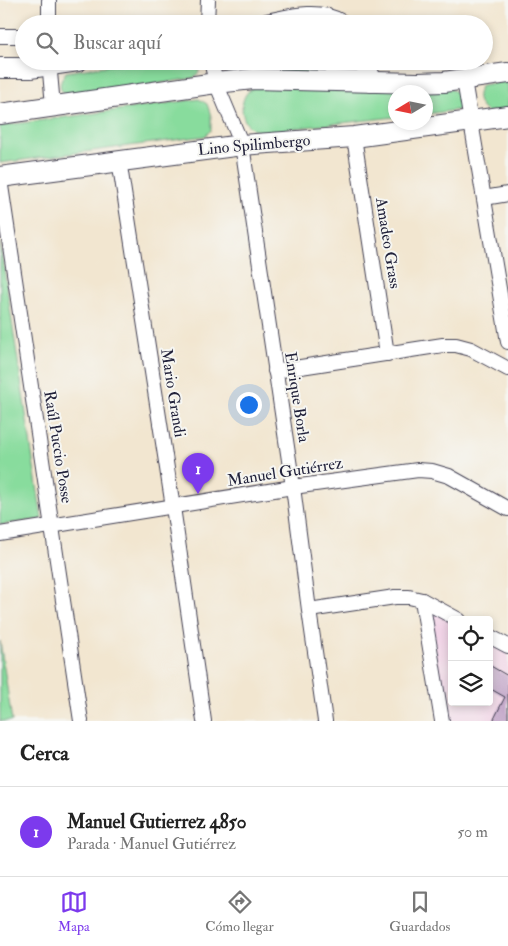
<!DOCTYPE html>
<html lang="es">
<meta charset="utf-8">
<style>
:root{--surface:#fff;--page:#f2f2f2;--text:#222;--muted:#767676;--line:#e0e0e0;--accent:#7c3aed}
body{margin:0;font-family:"IM FELL Double Pica",serif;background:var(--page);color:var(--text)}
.controls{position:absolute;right:15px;bottom:15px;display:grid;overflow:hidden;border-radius:5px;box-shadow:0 2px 8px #0003}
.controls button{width:45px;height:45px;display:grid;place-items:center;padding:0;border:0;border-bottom:1px solid var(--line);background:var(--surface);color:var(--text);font:25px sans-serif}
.compass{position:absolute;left:388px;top:85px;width:45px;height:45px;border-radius:50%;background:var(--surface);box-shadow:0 2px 8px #0003;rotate:260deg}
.you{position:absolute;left:248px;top:404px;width:18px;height:18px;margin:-12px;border:4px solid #fff;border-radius:50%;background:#1a73e8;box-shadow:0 0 0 8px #1a73e833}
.badge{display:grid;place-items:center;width:32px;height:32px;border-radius:50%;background:var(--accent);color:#fff;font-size:16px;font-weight:700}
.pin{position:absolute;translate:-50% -41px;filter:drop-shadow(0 1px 2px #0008)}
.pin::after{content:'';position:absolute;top:26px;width:18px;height:15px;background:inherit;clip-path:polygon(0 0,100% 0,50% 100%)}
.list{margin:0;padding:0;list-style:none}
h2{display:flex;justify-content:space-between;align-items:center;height:65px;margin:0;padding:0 20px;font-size:21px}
h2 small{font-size:16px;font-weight:400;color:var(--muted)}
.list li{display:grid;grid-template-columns:32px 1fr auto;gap:15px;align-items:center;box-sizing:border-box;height:90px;padding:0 20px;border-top:1px solid var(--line)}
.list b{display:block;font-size:19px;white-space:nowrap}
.list p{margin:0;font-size:16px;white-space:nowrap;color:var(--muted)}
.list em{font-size:16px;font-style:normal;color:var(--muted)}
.icon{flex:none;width:28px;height:28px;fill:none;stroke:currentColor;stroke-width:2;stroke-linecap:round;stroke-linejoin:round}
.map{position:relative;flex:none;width:508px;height:721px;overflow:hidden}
.search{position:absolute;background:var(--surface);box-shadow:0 2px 8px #0003;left:15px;right:15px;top:15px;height:55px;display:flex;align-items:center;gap:12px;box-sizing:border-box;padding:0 18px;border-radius:28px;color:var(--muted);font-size:19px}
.sheet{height:155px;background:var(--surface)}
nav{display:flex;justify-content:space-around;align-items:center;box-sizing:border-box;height:70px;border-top:1px solid var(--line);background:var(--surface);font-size:14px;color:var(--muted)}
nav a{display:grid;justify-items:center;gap:2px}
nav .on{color:var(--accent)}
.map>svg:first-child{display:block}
.built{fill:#f0d0e5}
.green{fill:#88dc9d;stroke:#557f6c}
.building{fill:#b998c1}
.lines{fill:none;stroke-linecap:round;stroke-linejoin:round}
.minor-casing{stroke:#413f51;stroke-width:16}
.secondary-casing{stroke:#413f51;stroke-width:22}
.minor{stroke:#fff;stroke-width:14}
.secondary{stroke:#fff;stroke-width:20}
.labels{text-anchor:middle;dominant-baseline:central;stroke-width:4;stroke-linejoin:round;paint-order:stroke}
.street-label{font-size:16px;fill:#22223b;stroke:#f6f6f2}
</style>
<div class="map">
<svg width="508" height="721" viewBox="0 0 508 721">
<rect width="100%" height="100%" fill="#f6f6f2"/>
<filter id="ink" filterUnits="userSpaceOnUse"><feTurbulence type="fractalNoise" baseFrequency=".02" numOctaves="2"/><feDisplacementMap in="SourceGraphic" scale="10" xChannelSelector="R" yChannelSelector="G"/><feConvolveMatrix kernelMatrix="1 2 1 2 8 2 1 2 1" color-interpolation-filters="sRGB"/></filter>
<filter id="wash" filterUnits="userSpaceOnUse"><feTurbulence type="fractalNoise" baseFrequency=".0096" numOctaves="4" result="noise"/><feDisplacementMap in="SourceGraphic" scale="20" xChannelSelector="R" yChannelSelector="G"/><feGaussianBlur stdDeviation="1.12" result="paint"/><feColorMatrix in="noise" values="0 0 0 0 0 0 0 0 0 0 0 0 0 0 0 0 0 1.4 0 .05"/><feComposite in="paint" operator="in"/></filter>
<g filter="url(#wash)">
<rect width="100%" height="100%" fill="#f2e6d0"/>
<polygon class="built" points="427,606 452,620 452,702 489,702 489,641 508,651 508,721 446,721"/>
<g class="green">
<path d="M 138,61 L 199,61 L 199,72 L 194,78 L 69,97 C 57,89 59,83 66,72 Z"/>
<polygon points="219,61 357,61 358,70 353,74 229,74 220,68"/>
<path d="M 508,81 L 508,109 L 487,112 C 477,105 475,95 482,85 Z"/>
<path d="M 254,87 L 448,88 L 461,94 L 463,106 L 457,110 L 426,114 L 426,92 L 396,92 L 395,117 L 261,132 C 259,131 256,131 253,129 C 241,123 239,103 247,93 C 249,90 252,89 254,87 Z"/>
<polygon points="199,99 207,104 211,116 211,130 205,136 0,163 0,126"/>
<polygon points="0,243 42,519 0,525"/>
<polygon points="0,641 12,721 0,721"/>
</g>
<g id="blocks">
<polygon class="building" points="489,665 508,676 508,721 493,721 505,697 489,688"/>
</g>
</g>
<g filter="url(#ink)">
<use href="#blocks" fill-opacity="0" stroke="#413f51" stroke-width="1"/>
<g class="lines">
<defs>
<g id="minor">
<polyline points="49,24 49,0"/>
<polyline points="207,24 208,0"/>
<polyline points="0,36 24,36"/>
<polyline points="49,61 53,106"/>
<polyline points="211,61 216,83 242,145 293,487 309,610 325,721"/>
<polyline points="464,80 508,342"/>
<polyline points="354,137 387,354"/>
<polyline points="119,160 173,507 204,721"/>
<polyline points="0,179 81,721"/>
<polyline points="484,198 508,194"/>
<polyline points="275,371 443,345 456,345 471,349 508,369"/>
<polyline points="0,534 293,487 418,470 432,471 449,476 508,509"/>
<polyline points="422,600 442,721"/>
<polyline points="309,610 395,597 409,597 422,600 459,620"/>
<polyline points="489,636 508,646"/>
</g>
<g id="secondary">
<path d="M 267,24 C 291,19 317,11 340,24"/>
<polyline points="364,61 372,82"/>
<polyline points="0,68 30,68 78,61"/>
<polyline points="0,114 216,83 253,79 418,83 444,82 508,73"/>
<polyline points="0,177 242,145 354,137 508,116"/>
</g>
</defs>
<use href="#minor" class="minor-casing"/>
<use href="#secondary" class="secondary-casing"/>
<use href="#minor" class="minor"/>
<use href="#secondary" class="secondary"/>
</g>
</g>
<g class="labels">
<g class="street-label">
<text transform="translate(254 145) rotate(-5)">Lino Spilimbergo</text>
<text transform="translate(388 243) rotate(81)">Amadeo Grass</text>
<text transform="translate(173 393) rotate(81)">Mario Grandi</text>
<text transform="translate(297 397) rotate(81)">Enrique Borla</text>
<text transform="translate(58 447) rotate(81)">Raúl Puccio Posse</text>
<text transform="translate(285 472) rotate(-9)">Manuel Gutiérrez</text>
</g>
</g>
</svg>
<div class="controls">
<button><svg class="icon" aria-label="locate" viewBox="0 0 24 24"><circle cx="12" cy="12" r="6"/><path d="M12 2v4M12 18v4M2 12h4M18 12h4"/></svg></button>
<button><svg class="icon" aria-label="layers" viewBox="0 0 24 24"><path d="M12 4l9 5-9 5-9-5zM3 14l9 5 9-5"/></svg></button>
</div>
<svg class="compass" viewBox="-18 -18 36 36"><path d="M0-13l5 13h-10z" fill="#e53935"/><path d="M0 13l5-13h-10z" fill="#767676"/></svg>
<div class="you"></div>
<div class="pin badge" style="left:198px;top:494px">1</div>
<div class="search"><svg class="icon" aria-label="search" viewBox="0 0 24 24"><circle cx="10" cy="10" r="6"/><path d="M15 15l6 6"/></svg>Buscar aquí</div>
</div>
<section class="sheet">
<h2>Cerca<small></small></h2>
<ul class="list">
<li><span class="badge">1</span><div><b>Manuel Gutierrez 4850</b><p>Parada · Manuel Gutiérrez</p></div><em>50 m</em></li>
</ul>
</section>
<nav>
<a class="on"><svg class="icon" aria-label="map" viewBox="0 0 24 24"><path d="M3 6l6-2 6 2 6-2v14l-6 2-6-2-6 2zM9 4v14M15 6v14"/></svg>Mapa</a>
<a><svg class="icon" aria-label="directions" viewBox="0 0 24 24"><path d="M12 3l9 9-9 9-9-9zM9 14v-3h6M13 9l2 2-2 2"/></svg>Cómo llegar</a>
<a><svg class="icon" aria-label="saved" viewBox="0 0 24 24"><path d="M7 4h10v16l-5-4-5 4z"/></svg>Guardados</a>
</nav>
